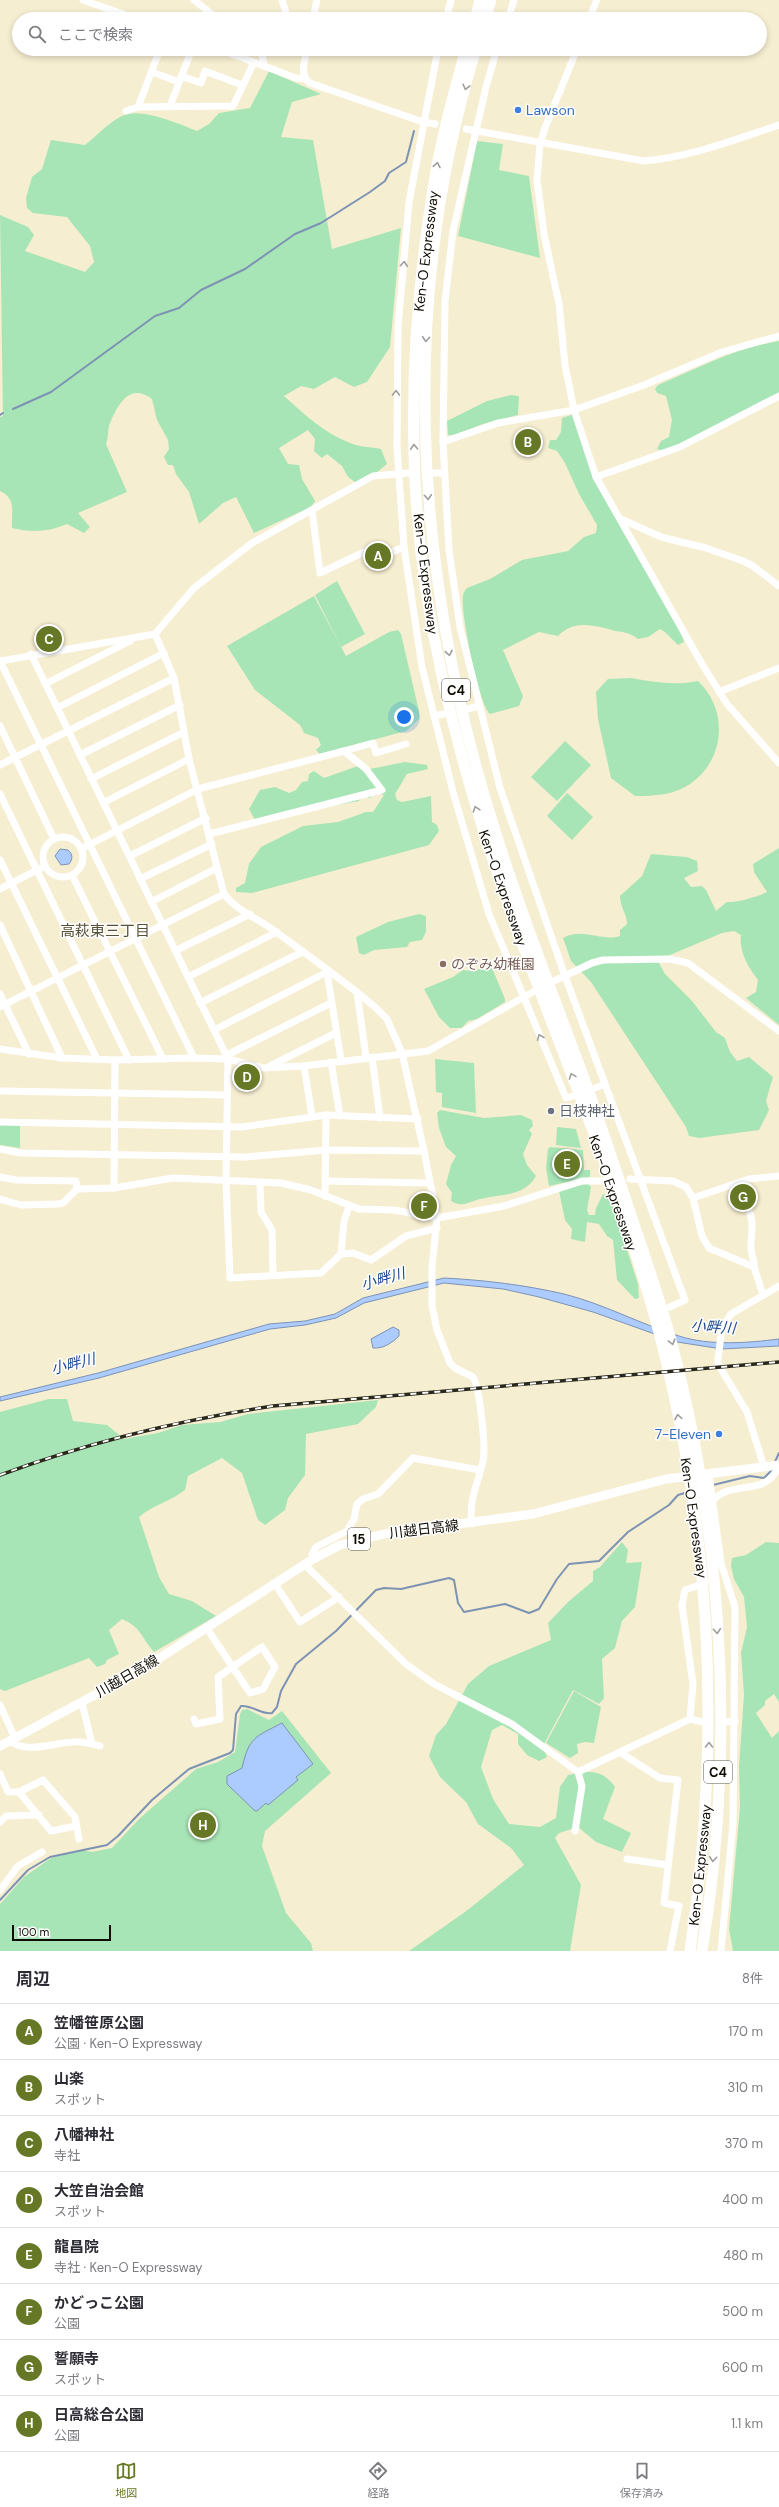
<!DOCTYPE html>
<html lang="ja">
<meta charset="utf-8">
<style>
:root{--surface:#fff;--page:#f7f7f7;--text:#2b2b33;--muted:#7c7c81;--line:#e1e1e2;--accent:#667826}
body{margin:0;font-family:"DM Sans","Noto Sans JP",sans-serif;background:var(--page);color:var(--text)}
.scale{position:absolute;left:12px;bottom:10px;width:99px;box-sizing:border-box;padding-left:4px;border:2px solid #100d04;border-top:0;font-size:11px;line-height:14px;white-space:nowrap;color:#100d04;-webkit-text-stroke:3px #fff;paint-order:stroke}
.you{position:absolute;left:404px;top:717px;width:14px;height:14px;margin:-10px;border:3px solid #fff;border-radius:50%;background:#1a73e8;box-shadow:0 0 0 6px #1a73e833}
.badge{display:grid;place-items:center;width:26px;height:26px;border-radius:50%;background:var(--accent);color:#fff;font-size:13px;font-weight:700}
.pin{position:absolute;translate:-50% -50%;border:2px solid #fff;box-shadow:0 1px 4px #0006}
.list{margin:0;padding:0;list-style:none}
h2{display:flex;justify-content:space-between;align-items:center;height:52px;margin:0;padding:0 16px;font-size:17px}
h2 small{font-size:13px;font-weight:400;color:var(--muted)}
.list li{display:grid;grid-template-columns:26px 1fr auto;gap:12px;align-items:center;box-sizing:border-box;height:56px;padding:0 16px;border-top:1px solid var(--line)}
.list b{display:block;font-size:15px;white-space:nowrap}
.list p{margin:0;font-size:13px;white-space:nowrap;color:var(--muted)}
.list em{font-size:13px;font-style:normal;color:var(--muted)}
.icon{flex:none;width:22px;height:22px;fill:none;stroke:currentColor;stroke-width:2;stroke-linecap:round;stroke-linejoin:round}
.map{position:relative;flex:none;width:779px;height:1951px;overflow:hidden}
.search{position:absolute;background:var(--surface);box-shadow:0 2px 6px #0003;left:12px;right:12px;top:12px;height:44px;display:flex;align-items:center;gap:10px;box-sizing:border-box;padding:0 14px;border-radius:22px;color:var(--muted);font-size:15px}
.sheet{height:500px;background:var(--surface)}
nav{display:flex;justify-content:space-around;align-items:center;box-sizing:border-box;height:56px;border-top:1px solid var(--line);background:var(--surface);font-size:11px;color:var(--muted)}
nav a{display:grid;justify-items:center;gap:2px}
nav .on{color:var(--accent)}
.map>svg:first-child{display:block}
.green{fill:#a8e5b6}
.water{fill:#acccff;stroke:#7d93b4}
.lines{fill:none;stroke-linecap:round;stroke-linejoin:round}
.stream{stroke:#7d93b4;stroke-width:2}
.minor{stroke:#fff;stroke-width:7}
.major{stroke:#fff;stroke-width:9}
.highway{stroke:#fff;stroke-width:11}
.rail-casing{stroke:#2a271b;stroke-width:3.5}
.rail{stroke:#fff;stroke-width:2;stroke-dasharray:6;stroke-linecap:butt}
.oneway{stroke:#9f9e9b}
.shop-dot{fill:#3f7fe0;stroke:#fff;stroke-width:1.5}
.education-dot{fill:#8d6e63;stroke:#fff;stroke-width:1.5}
.worship-dot{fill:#6b7280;stroke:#fff;stroke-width:1.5}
.labels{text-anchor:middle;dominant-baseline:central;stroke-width:3;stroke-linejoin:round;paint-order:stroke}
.shield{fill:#fff;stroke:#58564f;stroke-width:1}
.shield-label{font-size:13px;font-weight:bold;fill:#100d04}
.shop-label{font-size:14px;fill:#366cbe;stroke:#fff;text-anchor:start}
.street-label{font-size:14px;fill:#100d04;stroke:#fff}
.education-label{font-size:14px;fill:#785e54;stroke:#fff;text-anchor:start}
.worship-label{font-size:14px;fill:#5b616d;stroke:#fff;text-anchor:start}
.neighbourhood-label{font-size:15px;fill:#575138;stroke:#fff}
.water-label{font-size:15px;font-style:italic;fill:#1b4990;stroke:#fff}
</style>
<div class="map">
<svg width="779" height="1951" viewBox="0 0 779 1951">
<rect width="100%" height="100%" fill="#f6eed1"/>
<g class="green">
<path d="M 269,71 L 321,94 L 292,102 L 281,137 L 313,140 L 332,249 L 401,228 L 390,347 L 367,382 L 354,387 L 335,377 L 314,389 L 301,386 L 284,396 C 304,414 324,433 350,443 C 359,447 371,447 381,449 L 387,464 L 370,478 L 355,482 L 348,477 L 342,466 L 327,454 L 322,458 L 314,451 L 315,439 L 308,430 L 279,448 L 288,464 L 299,465 L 302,479 L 315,501 L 311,507 L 254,533 L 236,497 L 223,503 L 199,524 L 189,492 L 176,474 L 173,465 L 168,465 L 164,457 L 169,449 L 168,440 L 157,420 L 152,399 C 130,382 118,404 110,423 C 107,430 109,437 106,444 L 127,492 L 78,513 L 90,527 L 84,533 L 67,524 C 49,532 32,533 12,528 C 11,512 17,499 0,491 L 0,417 L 3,416 L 0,215 L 28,227 L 34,235 L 25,251 L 85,272 L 94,262 L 90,246 L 67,217 L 33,213 L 27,208 L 26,198 L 32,177 L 42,169 L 51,140 L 85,145 C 97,136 112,118 128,114 C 146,110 180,124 197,131 L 209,124 L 219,113 L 250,108 Z"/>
<polygon points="477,141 503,144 499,170 529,176 540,258 458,236"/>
<path d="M 779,341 L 779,393 L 679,445 L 664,451 L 657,449 L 661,441 L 669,437 L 672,420 L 666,396 L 657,393 L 655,389 L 658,385 C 696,369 737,347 779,341 Z"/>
<polygon points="511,395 519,396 518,415 483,424 454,436 448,435 447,421 487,401"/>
<path d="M 574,414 L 594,480 L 680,630 L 684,642 L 678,645 L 665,632 L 660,629 L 648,637 L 638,639 C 628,631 623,633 612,630 C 592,625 574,620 558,636 L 539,632 L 503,650 L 523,696 L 519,706 L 490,714 C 479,705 460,612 463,596 C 463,593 465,590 467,588 L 490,579 L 522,560 L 568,551 L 584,537 L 596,533 L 597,525 L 579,494 L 565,463 L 557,451 L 548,448 L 550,440 L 556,440 L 561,432 L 562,418 Z"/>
<polygon points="337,581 365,634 341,647 315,595"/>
<polygon points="314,596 346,656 389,632 398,630 401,634 419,711 419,719 406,731 320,754 316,750 321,745 318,738 304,733 300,725 255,690 227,646"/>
<path d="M 631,678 C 654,682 675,686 698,681 C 729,710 725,760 690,784 C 674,795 654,796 635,796 L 611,778 L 598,719 L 596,692 L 608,679 Z"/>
<polygon points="565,741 591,765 557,801 531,777"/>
<polygon points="405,762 427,765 428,769 407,774 395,794 397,800 402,802 431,796 432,822 437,825 439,831 429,845 252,893 236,892 236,888 245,883 249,864 261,847 303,826 338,822 366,812 373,812 384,795 377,793 370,798 361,796 359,801 304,811 294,809 255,820 249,809 260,790 275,787 289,793 296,790 302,782 308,781 309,774 314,771 324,778 358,766 370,769"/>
<polygon points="567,793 593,817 572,840 547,816"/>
<path d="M 779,848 L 779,1025 L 746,998 L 756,992 L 758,980 C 748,967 739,952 741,935 L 734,931 L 722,933 L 670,955 L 659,963 L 665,974 L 692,1001 L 716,1032 L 725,1038 L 730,1052 L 737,1061 L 749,1057 L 773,1077 L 766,1101 L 769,1110 L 759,1130 L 699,1138 L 689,1136 L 686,1127 L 591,982 L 571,961 L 563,938 C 582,927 601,942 620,936 L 620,930 L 627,924 C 627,914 620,907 620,896 L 642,876 L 651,854 L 687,857 L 697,861 L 698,871 L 684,878 L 691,887 L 702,886 L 706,890 L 716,911 L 727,902 C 736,903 760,896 767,892 L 754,872 L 753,864 Z"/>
<polygon points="419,914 426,916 426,932 422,940 410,942 407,947 374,950 364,955 359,953 356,937 388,922"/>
<polygon points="483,967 492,968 505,999 505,1002 477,1019 468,1021 462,1028 450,1028 439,1017 424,989 453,977 463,970 476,971"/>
<polygon points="435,1059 474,1063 476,1113 442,1107 442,1093 436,1092"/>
<path d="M 440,1110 L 484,1118 L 521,1115 L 532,1120 L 533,1126 L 529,1130 L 532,1134 L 523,1154 L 527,1165 L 536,1176 C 524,1197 500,1194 480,1199 C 468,1202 463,1208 451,1201 L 452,1193 L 446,1184 L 451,1165 L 456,1156 L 446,1147 L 439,1128 L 437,1113 Z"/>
<polygon points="0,1125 20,1125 20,1148 0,1145"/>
<polygon points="557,1127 576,1129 581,1148 556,1145"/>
<polygon points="550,1147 583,1150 584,1170 590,1170 590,1177 549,1186 546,1168 548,1149"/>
<polygon points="588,1183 591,1187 587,1210 589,1215 595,1215 596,1208 603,1194 608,1197 613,1206 638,1284 639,1298 635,1299 617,1280 613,1240 607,1236 599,1224 587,1222 585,1242 571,1239 572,1229 565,1220 559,1191"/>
<path d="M 49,1399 L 67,1399 L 73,1421 L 107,1425 L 124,1439 L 158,1433 L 182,1425 L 220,1422 L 248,1414 L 378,1400 L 376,1407 L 358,1424 L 306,1434 L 305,1475 L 288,1498 L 285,1510 L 265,1525 L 258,1520 L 242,1473 L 222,1458 L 188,1476 L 185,1490 C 171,1501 153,1505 139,1517 L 159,1577 L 169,1594 L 192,1601 L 216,1616 L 154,1652 C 140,1636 142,1628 122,1619 L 109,1630 L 119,1654 L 107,1660 L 105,1664 L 97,1667 L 89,1658 L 5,1691 L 0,1689 L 0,1412 Z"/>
<path d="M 622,1542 L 628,1550 L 626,1563 L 642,1562 L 635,1607 L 622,1621 L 615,1648 L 602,1659 L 604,1698 L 599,1704 L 573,1690 L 543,1746 L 547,1757 L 539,1761 L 527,1755 L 518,1744 L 518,1734 L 502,1725 L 492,1730 L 481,1767 L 493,1799 L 509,1824 L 540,1827 L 556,1818 L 560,1787 L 568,1775 C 587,1771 602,1768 615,1787 L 603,1819 L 631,1833 L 622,1852 L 596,1842 L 578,1827 L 559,1833 L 555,1838 L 581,1885 L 570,1951 L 409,1951 L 465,1912 L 524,1865 L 511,1848 L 478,1824 L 466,1802 L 440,1777 L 429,1756 L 436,1735 L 446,1724 L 468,1684 L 489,1666 L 551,1640 L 548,1623 L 568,1602 L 593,1581 L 593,1571 L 600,1567 Z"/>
<polygon points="766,1542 779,1543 779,1702 774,1694 765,1701 765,1705 756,1713 772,1738 779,1731 779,1951 733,1951 729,1929 740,1807 739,1767 744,1694 741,1653 747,1627 744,1597 734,1579 731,1566 732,1558 746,1555"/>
<polygon points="574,1691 601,1707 594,1743 585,1742 577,1744 578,1753 570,1758 546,1743"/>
<polygon points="247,1709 269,1720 282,1711 331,1773 265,1831 262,1846 286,1913 311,1943 313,1951 0,1951 0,1904 24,1877 51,1858 82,1850 92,1852 112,1848 139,1819 196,1769 218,1762 235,1752 240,1714 242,1710"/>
</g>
<g class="water">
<path d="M 60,849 L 68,850 C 73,854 73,859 69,864 L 61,865 L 55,856 Z"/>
<path d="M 444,1278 C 484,1280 525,1285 564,1294 C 604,1304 640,1324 679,1336 C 710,1346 747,1343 779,1339 L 779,1346 L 722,1349 L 677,1342 L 593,1312 L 539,1297 L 503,1289 L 444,1283 L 364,1303 L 336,1318 L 305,1325 L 270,1329 L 99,1378 L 0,1401 L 0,1397 L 98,1373 L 269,1324 L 305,1321 L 335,1314 L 363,1298 Z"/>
<path d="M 393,1327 L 399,1330 L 399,1336 C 392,1343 383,1349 373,1348 L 371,1339 Z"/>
<path d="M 282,1723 L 313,1764 L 296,1777 L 298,1780 L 268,1805 L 266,1803 L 257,1811 L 255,1811 L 227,1784 L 227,1776 L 242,1768 C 249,1737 255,1737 282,1723 Z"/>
</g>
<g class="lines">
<g class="stream">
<polyline points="13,409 51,392 155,316 179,308 201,290 245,269 295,234 321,223 370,192 385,181 389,173 406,162 414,131"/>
<polyline points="0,415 3,413"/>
<polyline points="774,1464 779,1453"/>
<polyline points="713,1485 750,1476 764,1478 772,1470"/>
<path d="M 0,1900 L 28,1870 L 50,1857 L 107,1845 L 118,1836 L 152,1800 L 189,1769 L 230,1753 L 233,1750 L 236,1714 L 241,1706 C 252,1705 262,1715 272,1713 L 277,1707 L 281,1691 L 296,1664 L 336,1631 L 376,1590 L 384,1588 L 401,1589 L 449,1578 L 454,1580 L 458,1603 L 464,1612 L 505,1604 L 529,1613 L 539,1609 L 557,1579 L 569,1564 L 599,1561 L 628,1532 L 669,1505 L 678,1495 L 688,1492"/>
</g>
<g class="minor">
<polyline points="83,0 137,19"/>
<polyline points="194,0 218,19"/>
<polyline points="282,0 288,19"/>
<polyline points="313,19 317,0"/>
<polyline points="446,19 451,0"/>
<polyline points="508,19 514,0"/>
<polyline points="589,19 597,0"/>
<polyline points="219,49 296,78 306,79"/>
<polyline points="255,49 262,55 264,66"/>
<path d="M 307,49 C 305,60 299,76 310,83 L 423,122 L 435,124"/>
<polyline points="438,49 409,202 398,327 397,447 404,547 422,667 453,792 489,914 566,1098 573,1096"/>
<polyline points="497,49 486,87 453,231 445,301 443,442 449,550 460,627 500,788 565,976 685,1300 670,1307"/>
<polyline points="577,49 545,128 540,144 537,180 544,234 559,304 565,365 574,410 596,477 702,664 727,704 779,763"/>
<polyline points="152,72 179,82"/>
<polyline points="181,76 201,83 205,71 242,85"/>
<polyline points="170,106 192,49"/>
<polyline points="138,107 160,49"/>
<polyline points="126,111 138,107 233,106 254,62"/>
<path d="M 466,129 L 644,161 C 691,157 734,140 779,125"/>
<polyline points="443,442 498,423 574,410 644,385 722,352 779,336"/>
<polyline points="433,473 444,473"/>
<polyline points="596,477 680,447 779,396"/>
<polyline points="312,510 320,573 381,544 387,554 404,547"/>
<polyline points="621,519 661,537 706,548 743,561 753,566 779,586"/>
<path d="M 155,634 L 174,678 L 189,759 L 224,894 C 237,911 259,919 276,932 C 309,956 343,980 375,1007 L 387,1019 L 402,1053 L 424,1151 L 437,1218 L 432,1267 L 432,1306 L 437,1330 L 450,1363 L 455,1368 L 473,1377 C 480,1388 486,1448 483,1461 C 478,1484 468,1500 472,1524"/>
<polyline points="31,654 228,1059 226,1181 230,1278 321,1273 341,1254 353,1253 371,1260 406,1236 437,1228"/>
<polyline points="0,661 155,634 194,588 252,543 373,476 409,473"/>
<polyline points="0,661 194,1058"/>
<polyline points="45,684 130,641"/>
<polyline points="719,692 779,668"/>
<polyline points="57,708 164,653"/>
<polyline points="467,709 479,706"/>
<polyline points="434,716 444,714"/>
<polyline points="0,726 54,839"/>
<polyline points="344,751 373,743 376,753 406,744"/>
<polyline points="80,755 180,705"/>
<polyline points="0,765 174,678"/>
<polyline points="91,779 184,732"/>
<polyline points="0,794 129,1060"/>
<polyline points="103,803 189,759"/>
<circle cx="63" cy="857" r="20"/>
<polyline points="81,849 198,789 344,751 366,769 382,790 209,834"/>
<polyline points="130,856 206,818"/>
<polyline points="0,860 97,1059"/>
<polyline points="72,875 163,1059"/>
<polyline points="140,879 212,844"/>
<polyline points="0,889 41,868"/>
<polyline points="151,902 217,868"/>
<polyline points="0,925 62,1058"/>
<polyline points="175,951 250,914"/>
<polyline points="188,977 277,932"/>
<polyline points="554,981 592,963 603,960 669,959 688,963 779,1031"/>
<polyline points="357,992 366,1057"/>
<polyline points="0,994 29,1054"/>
<polyline points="200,1003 302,952"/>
<polyline points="0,1007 224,894"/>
<polyline points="214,1030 327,972 341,1060"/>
<polyline points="0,1049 62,1058 115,1060 194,1058 228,1059 264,1068 304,1066 428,1051 533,992"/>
<polyline points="372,1057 380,1118"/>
<polyline points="228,1059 229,1054 331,1003"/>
<polyline points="331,1062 340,1116"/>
<polyline points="270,1066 336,1033"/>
<polyline points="304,1066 312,1116"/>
<polyline points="595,1088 605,1084"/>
<polyline points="0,1091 227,1095"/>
<polyline points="0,1122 242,1127 326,1115 418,1119"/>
<polyline points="0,1149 21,1153 246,1157 326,1150 424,1151"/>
<polyline points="0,1177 16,1180 76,1181 77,1189"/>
<polyline points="630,1179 673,1181 686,1187 693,1198 749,1179 779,1176"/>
<polyline points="325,1181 430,1183"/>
<polyline points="260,1182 261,1212 272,1230 273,1275"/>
<polyline points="114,1188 115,1060"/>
<polyline points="325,1196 326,1115"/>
<polyline points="693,1198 702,1236 709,1248 754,1267 763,1295"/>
<polyline points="0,1199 21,1205 58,1204 63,1203 77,1189 114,1188 173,1178 281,1183 311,1190 359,1209 394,1210 437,1218 504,1206 582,1181 603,1181"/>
<path d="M 750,1213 C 755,1230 750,1234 751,1249 C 751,1256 755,1260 754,1267"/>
<polyline points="341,1254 344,1221 349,1207"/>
<polyline points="764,1467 747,1412 718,1364 718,1359 722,1328 731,1314 779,1286"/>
<polyline points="709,1474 721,1563 735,1607 733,1824 721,1951"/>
<path d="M 712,1500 C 717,1497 723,1492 728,1491 C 751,1484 767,1491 779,1466"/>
<polyline points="347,1531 356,1535 359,1539"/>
<polyline points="313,1559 312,1554 316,1547 347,1531 354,1519 357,1504 363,1499 378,1494 413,1458 480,1470"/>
<polyline points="305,1565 406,1664 434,1684 512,1724 578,1772 582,1786 575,1831"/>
<polyline points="275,1584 300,1622 339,1597"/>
<polyline points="82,1703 92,1744"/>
<polyline points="0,1705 15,1738"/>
<polyline points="194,1719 196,1724 220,1719 218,1677 262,1647 275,1667 263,1689 250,1693 206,1627"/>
<polyline points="690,1719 702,1722"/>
<polyline points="726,1722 735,1721"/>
<path d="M 10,1741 C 27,1754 53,1743 72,1742 C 81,1741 92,1744 100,1746"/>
<polyline points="621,1753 660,1778 678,1780 664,1903 679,1906 670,1951"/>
<polyline points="578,1772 690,1719 693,1684 682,1605 685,1590 705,1583"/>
<polyline points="0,1774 8,1792 19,1792 51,1831 76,1826"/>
<polyline points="19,1792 43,1780 75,1817 79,1839"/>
<polyline points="0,1822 6,1816 39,1815"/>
<polyline points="627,1859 668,1865"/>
<polyline points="0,1890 18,1866 42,1852"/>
</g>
<polyline class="major" points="0,1746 141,1670 313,1559 340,1545 384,1534 533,1514 666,1479 779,1465"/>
<g class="highway">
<polyline points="475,19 480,0"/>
<polyline points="485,19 491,0"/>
<path d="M 466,49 C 452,99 438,150 431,202 C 411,330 407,464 426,592 C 443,696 470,796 505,895 C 557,1046 624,1193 663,1348 C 713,1546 720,1750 690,1951"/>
<path d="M 476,49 C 398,301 414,571 492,821 C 518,905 550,987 581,1070 C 598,1116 613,1162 629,1209 C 644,1255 661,1301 673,1348 C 724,1542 735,1754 702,1951"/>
</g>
<defs>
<path id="rail" d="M 0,1475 C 89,1442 180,1420 273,1406 L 779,1362"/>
</defs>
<use href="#rail" class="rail-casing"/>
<use href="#rail" class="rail"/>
</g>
<defs><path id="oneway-chevron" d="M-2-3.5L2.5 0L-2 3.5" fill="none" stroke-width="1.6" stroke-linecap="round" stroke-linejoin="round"/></defs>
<g class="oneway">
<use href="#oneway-chevron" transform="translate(466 87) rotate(104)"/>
<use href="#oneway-chevron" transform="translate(437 165) rotate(-79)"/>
<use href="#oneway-chevron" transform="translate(404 264) rotate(-85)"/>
<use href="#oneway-chevron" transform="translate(426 339) rotate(94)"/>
<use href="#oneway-chevron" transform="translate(396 393) rotate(-89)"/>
<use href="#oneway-chevron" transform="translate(414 447) rotate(-93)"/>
<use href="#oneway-chevron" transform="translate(428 497) rotate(86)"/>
<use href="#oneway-chevron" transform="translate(449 653) rotate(79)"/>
<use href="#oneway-chevron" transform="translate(476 809) rotate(-108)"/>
<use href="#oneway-chevron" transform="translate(540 1037) rotate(-112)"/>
<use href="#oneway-chevron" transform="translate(572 1076) rotate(-111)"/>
<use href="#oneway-chevron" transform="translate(672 1342) rotate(75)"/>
<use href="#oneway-chevron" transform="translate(678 1417) rotate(-101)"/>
<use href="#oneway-chevron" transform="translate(717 1631) rotate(86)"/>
<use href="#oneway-chevron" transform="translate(709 1745) rotate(-90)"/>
<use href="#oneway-chevron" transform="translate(713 1859) rotate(95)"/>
</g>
<g class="shop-dot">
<circle cx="518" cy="110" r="4"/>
<circle cx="719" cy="1434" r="4"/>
</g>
<circle class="education-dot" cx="443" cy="964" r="4"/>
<circle class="worship-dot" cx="551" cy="1111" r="4"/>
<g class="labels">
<g class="shield">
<rect x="442" y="679" width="28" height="22" rx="3"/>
<rect x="348" y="1528" width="22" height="22" rx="3"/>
<rect x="704" y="1761" width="28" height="22" rx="3"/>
</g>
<g class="shield-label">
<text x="456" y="690">C4</text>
<text x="359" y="1539">15</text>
<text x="718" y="1772">C4</text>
</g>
<g class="shop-label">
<text x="526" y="110">Lawson</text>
<text x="711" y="1434" text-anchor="end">7-Eleven</text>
</g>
<g class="street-label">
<text transform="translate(426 251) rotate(-83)">Ken-O Expressway</text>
<text transform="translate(426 574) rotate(83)">Ken-O Expressway</text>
<text transform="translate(503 888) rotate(71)">Ken-O Expressway</text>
<text transform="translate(613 1193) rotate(71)">Ken-O Expressway</text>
<text transform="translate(694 1518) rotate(82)">Ken-O Expressway</text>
<text transform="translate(424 1529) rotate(-7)">川越日高線</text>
<text transform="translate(127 1676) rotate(-30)">川越日高線</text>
<text transform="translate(700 1865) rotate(-84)">Ken-O Expressway</text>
</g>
<g class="education-label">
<text x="451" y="964">のぞみ幼稚園</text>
</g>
<g class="worship-label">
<text x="559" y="1111">日枝神社</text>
</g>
<g class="neighbourhood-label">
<text x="105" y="931">高萩東三丁目</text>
</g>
<g class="water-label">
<text transform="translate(383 1279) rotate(-16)">小畔川</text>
<text transform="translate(713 1327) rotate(4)">小畔川</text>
<text transform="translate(73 1364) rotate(-14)">小畔川</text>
</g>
</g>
</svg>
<div class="scale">100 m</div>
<div class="you"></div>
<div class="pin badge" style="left:378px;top:556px">A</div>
<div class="pin badge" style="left:528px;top:442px">B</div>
<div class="pin badge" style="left:49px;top:639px">C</div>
<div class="pin badge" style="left:247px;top:1077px">D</div>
<div class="pin badge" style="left:567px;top:1164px">E</div>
<div class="pin badge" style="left:424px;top:1206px">F</div>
<div class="pin badge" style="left:743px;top:1197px">G</div>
<div class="pin badge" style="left:203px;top:1825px">H</div>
<div class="search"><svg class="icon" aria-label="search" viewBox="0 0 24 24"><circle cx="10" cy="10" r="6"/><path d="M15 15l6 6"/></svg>ここで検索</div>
</div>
<section class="sheet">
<h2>周辺<small>8件</small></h2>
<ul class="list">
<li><span class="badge">A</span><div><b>笠幡笹原公園</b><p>公園 · Ken-O Expressway</p></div><em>170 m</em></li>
<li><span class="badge">B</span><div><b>山楽</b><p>スポット</p></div><em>310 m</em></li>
<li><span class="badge">C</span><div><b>八幡神社</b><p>寺社</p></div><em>370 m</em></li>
<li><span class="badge">D</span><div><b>大笠自治会館</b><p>スポット</p></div><em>400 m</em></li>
<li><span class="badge">E</span><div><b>龍昌院</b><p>寺社 · Ken-O Expressway</p></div><em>480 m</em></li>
<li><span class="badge">F</span><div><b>かどっこ公園</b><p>公園</p></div><em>500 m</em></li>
<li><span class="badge">G</span><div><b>誓願寺</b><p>スポット</p></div><em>600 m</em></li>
<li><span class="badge">H</span><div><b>日高総合公園</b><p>公園</p></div><em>1.1 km</em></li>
</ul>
</section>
<nav>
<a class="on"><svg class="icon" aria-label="map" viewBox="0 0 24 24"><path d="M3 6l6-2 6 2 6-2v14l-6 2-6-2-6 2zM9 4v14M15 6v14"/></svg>地図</a>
<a><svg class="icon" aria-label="directions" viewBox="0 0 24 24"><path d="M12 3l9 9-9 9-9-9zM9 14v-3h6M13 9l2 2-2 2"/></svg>経路</a>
<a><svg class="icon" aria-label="saved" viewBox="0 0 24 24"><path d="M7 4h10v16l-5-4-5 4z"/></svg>保存済み</a>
</nav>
